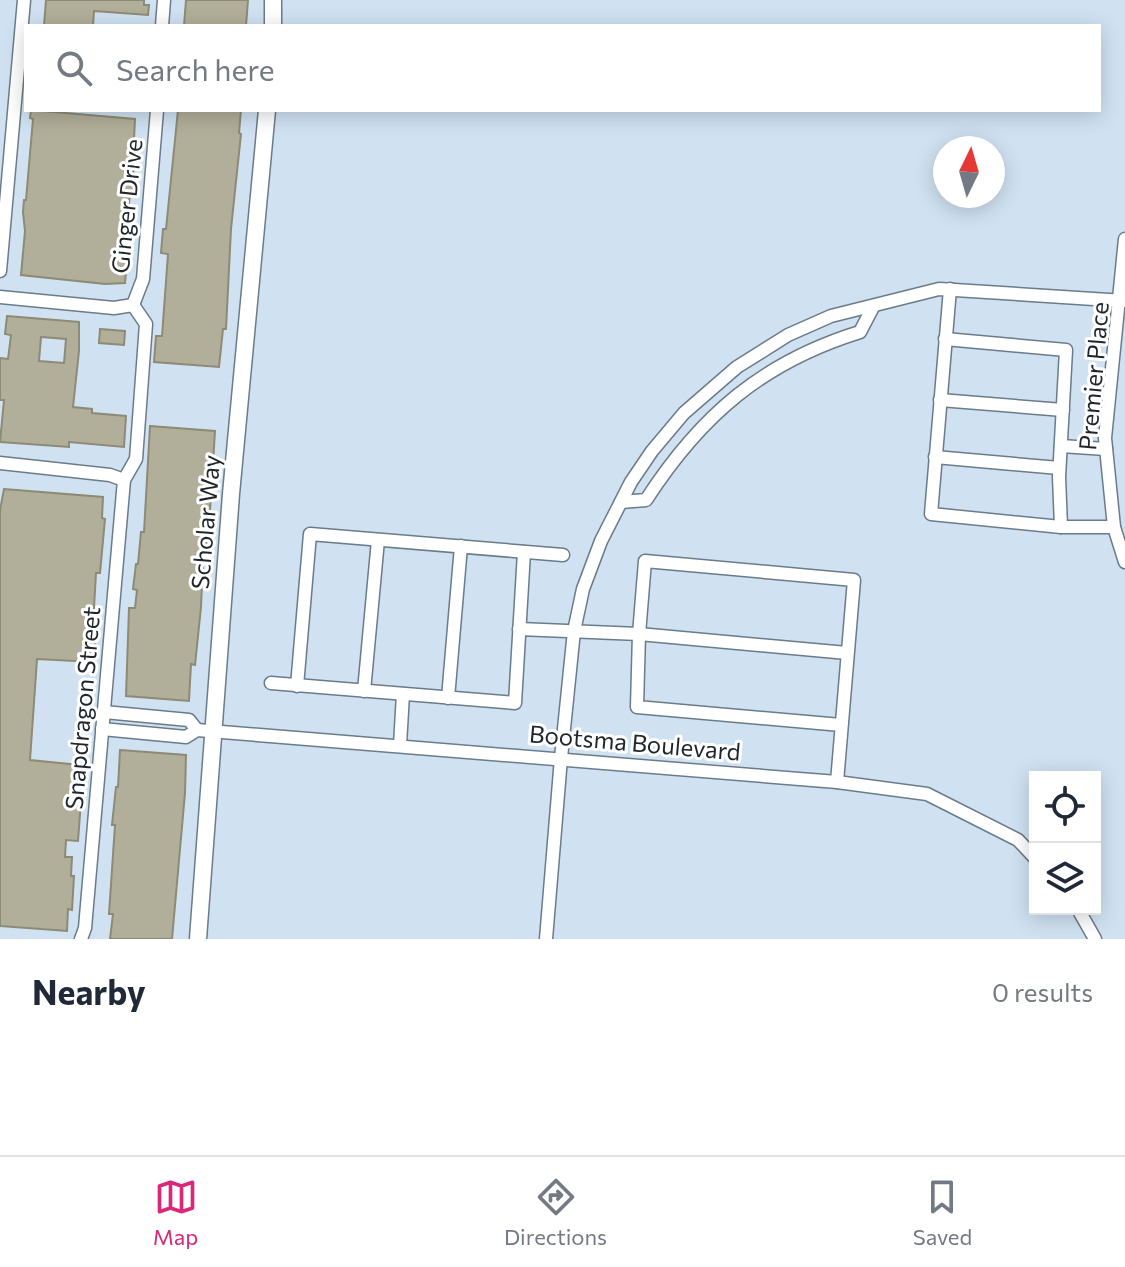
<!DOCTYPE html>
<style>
:root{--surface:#fff;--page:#f2f2f3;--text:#1f2937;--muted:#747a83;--line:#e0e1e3;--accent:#db2777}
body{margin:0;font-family:Commissioner,sans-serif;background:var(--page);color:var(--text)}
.controls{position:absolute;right:24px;bottom:24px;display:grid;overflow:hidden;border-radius:0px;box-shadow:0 4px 20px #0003}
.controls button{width:72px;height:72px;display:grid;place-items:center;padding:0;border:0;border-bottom:2px solid var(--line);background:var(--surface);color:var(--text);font:40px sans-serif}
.compass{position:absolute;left:933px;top:136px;width:72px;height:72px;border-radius:50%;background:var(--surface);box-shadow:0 4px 20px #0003;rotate:5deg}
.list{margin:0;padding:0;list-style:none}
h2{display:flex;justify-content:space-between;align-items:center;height:104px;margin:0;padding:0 32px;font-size:34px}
h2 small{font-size:26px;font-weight:400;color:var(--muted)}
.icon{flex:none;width:44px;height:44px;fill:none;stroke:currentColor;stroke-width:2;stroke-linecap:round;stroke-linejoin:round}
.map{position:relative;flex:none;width:1125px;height:939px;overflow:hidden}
.search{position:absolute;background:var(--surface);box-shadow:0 4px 20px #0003;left:24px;right:24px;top:24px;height:88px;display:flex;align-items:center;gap:20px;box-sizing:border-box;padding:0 28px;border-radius:0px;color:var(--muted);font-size:30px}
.sheet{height:216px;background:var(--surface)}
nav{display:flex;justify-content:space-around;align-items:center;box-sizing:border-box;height:112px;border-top:2px solid var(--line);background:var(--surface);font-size:22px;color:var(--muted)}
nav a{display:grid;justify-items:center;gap:4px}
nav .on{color:var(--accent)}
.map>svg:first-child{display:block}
.building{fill:#b1ae99;stroke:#8d8a76;stroke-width:2;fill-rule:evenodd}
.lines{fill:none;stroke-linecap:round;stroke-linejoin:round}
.minor-casing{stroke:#6a7b89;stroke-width:15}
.tertiary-casing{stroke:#6a7b89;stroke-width:19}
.minor{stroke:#fff;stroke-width:12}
.tertiary{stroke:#fff;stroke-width:16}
.labels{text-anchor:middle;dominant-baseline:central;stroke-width:6;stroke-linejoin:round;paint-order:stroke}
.street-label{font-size:24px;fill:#1f262b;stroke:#fff}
</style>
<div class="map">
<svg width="1125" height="939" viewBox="0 0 1125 939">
<rect width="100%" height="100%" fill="#d0e2f2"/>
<g class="building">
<polygon points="46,0 144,0 144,5 149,5 148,15 94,11 93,26 44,26"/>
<polygon points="186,0 248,0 246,26 184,26"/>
<polygon points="31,110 135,119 134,140 137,140 137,150 134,150 133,194 130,194 126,229 130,230 125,283 105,284 21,275 25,231 23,212 24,200 26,200 33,119 30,118"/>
<polygon points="178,110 241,110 239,133 241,134 231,229 226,329 223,329 219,367 154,362 156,336 162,336 168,254 161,253 163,229 166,229"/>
<path d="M 7,316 L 79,322 L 79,351 L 73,407 L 92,409 L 92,413 L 126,416 L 124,447 L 69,442 L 69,447 L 0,442 L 4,400 L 0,400 L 0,358 L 8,359 L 11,335 L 5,334 ZM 41,337 L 66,339 L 64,363 L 39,361 Z"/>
<polygon points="100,329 125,331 124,345 99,343"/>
<polygon points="150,426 215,431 209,526 203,563 201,607 195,665 191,664 189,701 126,696 129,608 135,608 137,590 133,589 136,564 138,564 141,532 144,532"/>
<polygon points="4,489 103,497 102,518 105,519 100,573 96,573 94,608 98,608 93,662 37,659 30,760 80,765 79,787 82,787 78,841 66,840 65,857 72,857 71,876 74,876 72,910 68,909 67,931 0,926 0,510"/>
<polygon points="120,750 186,755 185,793 172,939 110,939 113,914 109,914 115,825 112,825 116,787 118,787"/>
</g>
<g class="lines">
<defs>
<g id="minor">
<polyline points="162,26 164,0"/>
<polyline points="1125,239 1105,438 1114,527 1125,562"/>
<polyline points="0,271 24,0"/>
<polyline points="950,289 931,514 1061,527"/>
<polyline points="0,297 114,308 133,305"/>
<polyline points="133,305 143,279 157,110"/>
<polyline points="945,339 1066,350 1059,477 1061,527 1114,527"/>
<polyline points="940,400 1063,410"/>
<polyline points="1061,446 1106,449"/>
<polyline points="935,457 1059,468"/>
<polyline points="0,463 110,475 124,480"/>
<path d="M 621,502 L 646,500 C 701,415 763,362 860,332 L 873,307"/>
<polyline points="519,629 639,634 847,653"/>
<polyline points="271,683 515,703 524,552"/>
<polyline points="297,686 310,534 563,555"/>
<polyline points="364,691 378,540"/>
<polyline points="448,698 461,546"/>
<polyline points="104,712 189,720 197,730"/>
<polyline points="102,729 186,737 197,730 837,782 927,794 1018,840 1035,858"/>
<polyline points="400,745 403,694"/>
<polyline points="837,782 854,580 645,561 639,634 637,707 841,725"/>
<polyline points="1078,909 1095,939"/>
<polyline points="81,939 85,928 124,480 136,459 146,324 133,305"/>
<polyline points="546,939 561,758 574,631 583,589 601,541 631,482 652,451 684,413 737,367 788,335 831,316 939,289 1125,301"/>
</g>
<g id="tertiary">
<polyline points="273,26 273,0"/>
<polyline points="198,939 231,494 267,110"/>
</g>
</defs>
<use href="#minor" class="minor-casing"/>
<use href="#tertiary" class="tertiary-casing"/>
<use href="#minor" class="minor"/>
<use href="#tertiary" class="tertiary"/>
</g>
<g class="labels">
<g class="street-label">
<text transform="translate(126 206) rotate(-84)">Ginger Drive</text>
<text transform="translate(1093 376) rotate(-85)">Premier Place</text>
<text transform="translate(205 522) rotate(-85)">Scholar Way</text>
<text transform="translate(82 708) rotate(-85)">Snapdragon Street</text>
<text transform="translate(635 742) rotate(5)">Bootsma Boulevard</text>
</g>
</g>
</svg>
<div class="controls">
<button><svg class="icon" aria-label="locate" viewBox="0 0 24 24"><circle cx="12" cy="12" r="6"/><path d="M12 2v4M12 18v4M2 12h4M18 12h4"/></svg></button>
<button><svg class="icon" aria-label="layers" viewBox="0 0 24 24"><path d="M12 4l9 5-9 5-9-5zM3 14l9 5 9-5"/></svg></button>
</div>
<svg class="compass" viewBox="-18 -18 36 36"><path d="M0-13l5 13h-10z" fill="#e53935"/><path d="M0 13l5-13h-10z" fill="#747a83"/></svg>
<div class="search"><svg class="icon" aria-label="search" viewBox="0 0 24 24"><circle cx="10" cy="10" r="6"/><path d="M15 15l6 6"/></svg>Search here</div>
</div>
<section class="sheet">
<h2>Nearby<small>0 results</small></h2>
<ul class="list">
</ul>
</section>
<nav>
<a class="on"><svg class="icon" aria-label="map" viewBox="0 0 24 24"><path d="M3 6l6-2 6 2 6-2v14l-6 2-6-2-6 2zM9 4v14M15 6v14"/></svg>Map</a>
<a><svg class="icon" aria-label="directions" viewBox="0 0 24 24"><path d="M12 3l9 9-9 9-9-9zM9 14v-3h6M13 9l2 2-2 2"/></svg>Directions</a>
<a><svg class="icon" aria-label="saved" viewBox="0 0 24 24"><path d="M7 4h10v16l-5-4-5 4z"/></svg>Saved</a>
</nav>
